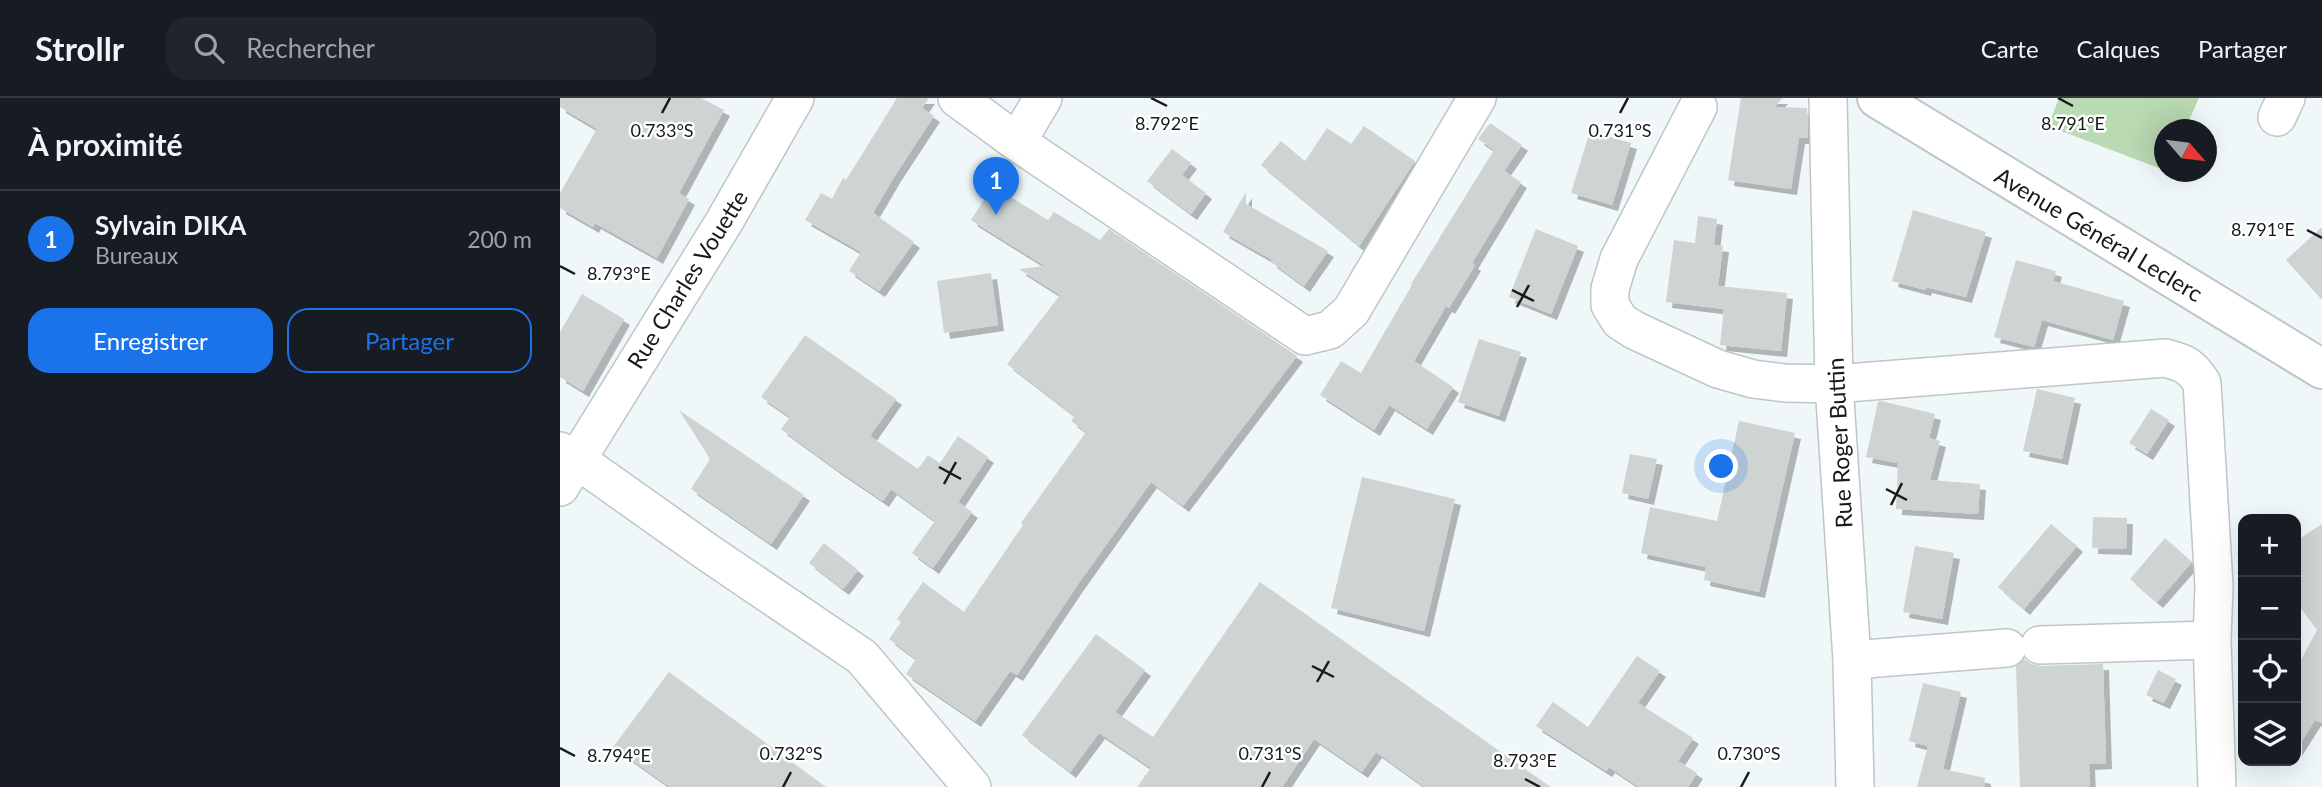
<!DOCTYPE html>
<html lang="fr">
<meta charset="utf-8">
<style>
:root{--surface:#171b24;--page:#20242c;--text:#f1f3f6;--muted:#9ea1a6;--line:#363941;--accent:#1a73e8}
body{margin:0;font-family:Lato,sans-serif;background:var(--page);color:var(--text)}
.controls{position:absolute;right:21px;bottom:21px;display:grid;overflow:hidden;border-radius:14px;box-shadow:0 7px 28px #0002}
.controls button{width:63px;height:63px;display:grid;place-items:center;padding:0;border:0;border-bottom:2px solid var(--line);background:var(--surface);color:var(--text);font:35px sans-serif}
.compass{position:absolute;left:1594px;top:21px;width:63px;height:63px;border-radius:50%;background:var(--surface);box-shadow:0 7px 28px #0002;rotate:118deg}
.you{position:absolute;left:1162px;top:369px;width:24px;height:24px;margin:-18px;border:5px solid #fff;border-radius:50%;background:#1a73e8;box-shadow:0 0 0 10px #1a73e833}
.badge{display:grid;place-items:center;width:46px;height:46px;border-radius:50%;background:var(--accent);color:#fff;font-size:23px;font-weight:700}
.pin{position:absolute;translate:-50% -58px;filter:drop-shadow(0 2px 4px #0008)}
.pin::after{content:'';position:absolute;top:37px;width:24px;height:21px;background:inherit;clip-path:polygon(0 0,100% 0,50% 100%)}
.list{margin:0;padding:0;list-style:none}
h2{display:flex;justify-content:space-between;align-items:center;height:91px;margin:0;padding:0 28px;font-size:30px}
h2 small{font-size:23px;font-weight:400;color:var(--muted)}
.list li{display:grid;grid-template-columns:46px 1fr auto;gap:21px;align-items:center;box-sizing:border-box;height:98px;padding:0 28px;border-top:2px solid var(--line)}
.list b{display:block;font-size:26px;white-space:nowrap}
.list p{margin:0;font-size:23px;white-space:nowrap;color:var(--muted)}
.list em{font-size:23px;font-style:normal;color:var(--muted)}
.actions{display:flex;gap:14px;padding:21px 28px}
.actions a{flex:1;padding:16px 0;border:2px solid var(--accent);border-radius:21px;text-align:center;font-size:24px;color:var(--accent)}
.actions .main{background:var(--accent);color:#fff}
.icon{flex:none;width:38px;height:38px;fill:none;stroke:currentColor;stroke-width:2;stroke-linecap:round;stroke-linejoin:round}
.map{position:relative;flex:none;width:1762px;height:689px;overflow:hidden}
header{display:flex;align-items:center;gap:42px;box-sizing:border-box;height:98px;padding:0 35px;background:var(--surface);border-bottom:2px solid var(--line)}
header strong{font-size:33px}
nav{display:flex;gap:38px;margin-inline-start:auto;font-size:24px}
.search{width:490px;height:63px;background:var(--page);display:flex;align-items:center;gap:18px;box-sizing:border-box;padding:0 24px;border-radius:21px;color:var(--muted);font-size:26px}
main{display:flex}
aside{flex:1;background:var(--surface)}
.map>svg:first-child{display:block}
.green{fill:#badab3}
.building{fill:#cdd4d2;filter:url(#shadow)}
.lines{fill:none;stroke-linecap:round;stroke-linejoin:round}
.minor-casing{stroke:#bec6c7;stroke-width:40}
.major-casing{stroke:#bec6c7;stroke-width:42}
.minor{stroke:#fff;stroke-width:37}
.major{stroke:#fff;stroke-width:38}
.ticks{fill:none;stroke:#171a1a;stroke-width:2.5}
.labels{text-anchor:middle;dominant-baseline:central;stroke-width:5;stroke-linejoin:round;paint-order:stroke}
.street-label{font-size:23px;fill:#171a1a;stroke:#fff}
.ticks-label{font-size:18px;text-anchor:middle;fill:#171a1a;stroke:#fff;stroke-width:5;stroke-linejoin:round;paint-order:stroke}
</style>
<header>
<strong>Strollr</strong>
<div class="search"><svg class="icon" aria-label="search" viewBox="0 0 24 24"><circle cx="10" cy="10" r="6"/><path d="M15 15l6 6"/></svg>Rechercher</div>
<nav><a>Carte</a><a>Calques</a><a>Partager</a></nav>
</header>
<main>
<aside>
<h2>À proximité<small></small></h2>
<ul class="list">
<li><span class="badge">1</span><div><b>Sylvain DIKA</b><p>Bureaux</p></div><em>200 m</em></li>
</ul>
<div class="actions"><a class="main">Enregistrer</a><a>Partager</a></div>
</aside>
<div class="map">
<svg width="1762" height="689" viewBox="0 0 1762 689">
<defs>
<filter id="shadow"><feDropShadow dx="6" dy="6" stdDeviation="0" flood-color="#0004"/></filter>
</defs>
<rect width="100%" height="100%" fill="#eff7f8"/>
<polygon class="green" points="1499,0 1639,0 1625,31 1604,32 1604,72 1488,28"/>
<g class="building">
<polygon points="0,0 141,0 164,12 119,95 129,101 97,160 35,125 33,129 0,110 0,95 37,31 0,9"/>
<polygon points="337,0 369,0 362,10 374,18 334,79 313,115 354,144 319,193 289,173 301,154 245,122 261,95 272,101 283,80 286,82"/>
<polygon points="1181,0 1222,0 1215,9 1247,10 1248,40 1239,40 1231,91 1168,82"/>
<polygon points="930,25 962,47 944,73 961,84 912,165 915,167 889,210 886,208 854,263 893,289 867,331 829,307 814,332 760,297 781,263 801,275 852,187 851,186 934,52 918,41"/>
<polygon points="804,28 855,63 799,148 701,67 721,43 745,63 767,30 791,46"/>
<polygon points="1030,33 1071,45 1052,107 1011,95"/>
<polygon points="612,51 631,65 622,77 646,95 631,116 587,83"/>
<polygon points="433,88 488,122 494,114 540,142 549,131 737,258 623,408 591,384 518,486 457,577 450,573 415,623 346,576 356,561 329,541 341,524 337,521 363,484 404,514 463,427 461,425 526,334 511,323 515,318 447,266 500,197 459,171 485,168 411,122"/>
<polygon points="686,94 686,106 768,153 744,188 711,164 712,162 663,134"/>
<polygon points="1353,112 1426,134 1406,199 1366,189 1365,192 1332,183"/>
<polygon points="1138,118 1157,121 1154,147 1163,148 1158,188 1227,195 1221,253 1160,247 1164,211 1106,204 1114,142 1135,145"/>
<polygon points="1762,129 1762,202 1726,162"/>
<polygon points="976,131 1018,148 991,216 949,199"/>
<polygon points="1456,162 1496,173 1493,183 1564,203 1553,242 1482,222 1474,249 1434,239"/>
<polygon points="431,175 438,227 384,235 377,183"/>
<polygon points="22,196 64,221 23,293 0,279 0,234"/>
<polygon points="245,237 336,301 310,338 358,371 368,357 380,365 398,338 428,359 398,404 412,414 373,470 352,455 375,423 331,391 323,403 276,371 221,331 230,319 201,299"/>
<polygon points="919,241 961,254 939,318 898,304"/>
<polygon points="1477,291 1515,300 1502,361 1463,353"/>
<polygon points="1321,303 1375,316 1369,340 1380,343 1370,382 1420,386 1418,416 1336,411 1338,365 1306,359 1318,304"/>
<polygon points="1591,311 1609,322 1587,356 1569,345"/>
<polygon points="119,312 244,397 211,446 131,391 150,361"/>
<polygon points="1179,323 1235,335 1199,494 1144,482 1146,469 1081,455 1090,409 1157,423"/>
<polygon points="1070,356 1097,361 1088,401 1062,395"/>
<polygon points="802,379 895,401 864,533 771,510"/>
<polygon points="1533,419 1567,420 1566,451 1532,450"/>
<polygon points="1491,426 1517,448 1464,511 1438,489"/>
<polygon points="1762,426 1762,625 1755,622 1736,652 1736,571 1757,532 1736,504 1736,443"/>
<polygon points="1605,440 1632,464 1597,504 1570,481"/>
<polygon points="264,445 298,472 283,491 249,465"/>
<polygon points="1355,448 1394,455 1382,521 1343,514"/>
<polygon points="700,484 958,666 991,689 865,689 816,654 802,674 754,641 722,689 577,689 591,670 539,635 510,674 462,637 536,536 585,572 555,614 593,639"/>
<polygon points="1077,558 1100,573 1078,605 1133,640 1118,663 1137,675 1128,689 1079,689 1049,669 1046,673 976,628 993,604 1028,629"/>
<polygon points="1464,561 1471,566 1481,568 1543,566 1546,665 1529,666 1530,689 1460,689 1456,568"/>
<polygon points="1598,572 1616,581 1604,605 1586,597"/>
<polygon points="109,574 266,689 110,689 53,649"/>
<polygon points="1363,585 1401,594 1383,671 1425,680 1424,689 1357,689 1368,648 1349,643"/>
</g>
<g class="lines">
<defs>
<g id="minor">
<polyline points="397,0 457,44 745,238 770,232 791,213 917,0"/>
<polyline points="1268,0 1274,286 1292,562 1295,689"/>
<path d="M 1138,9 L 1059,161 L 1050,191 L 1050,207 L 1060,223 L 1074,232 L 1158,271 L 1193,281 L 1225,285 L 1274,286 L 1605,260 C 1625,265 1631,268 1642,285 L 1654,488 L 1652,542 L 1657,689"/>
<polyline points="1717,19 1726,0"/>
<polyline points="457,44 483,0"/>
<polyline points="0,353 16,361 147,454 302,559 412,689"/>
<polyline points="0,389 164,124 235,0"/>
<polyline points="1480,547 1652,542"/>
<polyline points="1292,562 1447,550"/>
</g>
<polyline id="major" points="1317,0 1762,271"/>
</defs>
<use href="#minor" class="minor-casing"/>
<use href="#major" class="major-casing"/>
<use href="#minor" class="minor"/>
<use href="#major" class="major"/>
</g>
<path class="ticks" d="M 591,0 L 607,8M 1498,0 L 1513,8M 102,15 L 110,0M 1060,15 L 1068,0M 1747,132 L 1762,140M 0,168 L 15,176M 952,192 L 974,203M 957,209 L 969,187M 379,369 L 401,381M 384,386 L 396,364M 1326,391 L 1347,402M 1331,407 L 1342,385M 752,568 L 774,579M 757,584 L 769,563M 0,650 L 15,658M 965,681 L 980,689M 223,689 L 231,674M 702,689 L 710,674M 1181,689 L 1189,674"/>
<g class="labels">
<g class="street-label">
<text transform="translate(1539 136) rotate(31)">Avenue Général Leclerc</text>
<text transform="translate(127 181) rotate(-58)">Rue Charles Vouette</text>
<text transform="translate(1279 345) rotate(-93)">Rue Roger Buttin</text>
</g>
</g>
<g class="ticks-label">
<text x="607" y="32">8.792°E</text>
<text x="1513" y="32">8.791°E</text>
<text x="102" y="39">0.733°S</text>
<text x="1060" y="39">0.731°S</text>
<text x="1703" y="138">8.791°E</text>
<text x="59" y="182">8.793°E</text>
<text x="231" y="662">0.732°S</text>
<text x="710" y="662">0.731°S</text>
<text x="1189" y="662">0.730°S</text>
<text x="59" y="664">8.794°E</text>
<text x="965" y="669">8.793°E</text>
</g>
</svg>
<div class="controls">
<button>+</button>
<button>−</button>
<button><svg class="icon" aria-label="locate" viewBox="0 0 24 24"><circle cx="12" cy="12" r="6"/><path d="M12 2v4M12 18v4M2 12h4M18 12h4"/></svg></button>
<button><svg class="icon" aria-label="layers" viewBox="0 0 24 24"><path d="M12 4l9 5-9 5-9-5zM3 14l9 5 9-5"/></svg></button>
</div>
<svg class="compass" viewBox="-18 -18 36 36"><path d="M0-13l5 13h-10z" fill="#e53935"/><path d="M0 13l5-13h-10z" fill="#9ea1a6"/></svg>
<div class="you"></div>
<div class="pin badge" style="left:436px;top:117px">1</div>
</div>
</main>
